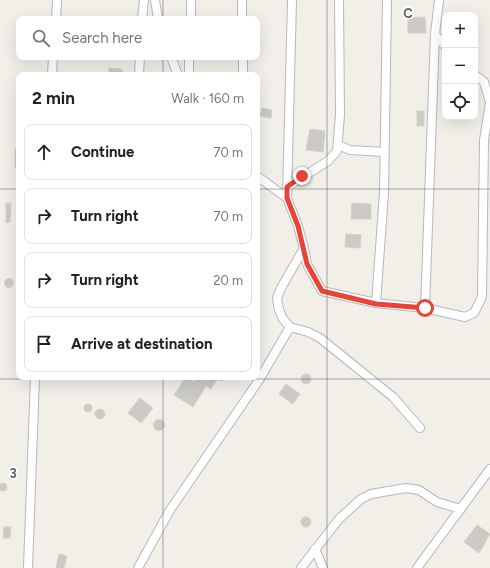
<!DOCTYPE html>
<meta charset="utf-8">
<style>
:root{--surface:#fff;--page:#f2f2f2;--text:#202124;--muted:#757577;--line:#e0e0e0}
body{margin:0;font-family:Figtree,sans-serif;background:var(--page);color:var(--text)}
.controls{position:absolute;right:12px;top:12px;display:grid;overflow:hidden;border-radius:8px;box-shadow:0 4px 16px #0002}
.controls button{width:36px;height:36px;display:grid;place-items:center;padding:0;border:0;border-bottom:1px solid var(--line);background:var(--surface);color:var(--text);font:20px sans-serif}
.stop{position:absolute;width:12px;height:12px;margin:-9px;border:3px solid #ea4335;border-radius:50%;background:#fff}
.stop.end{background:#ea4335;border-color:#fff;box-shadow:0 1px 4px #0008}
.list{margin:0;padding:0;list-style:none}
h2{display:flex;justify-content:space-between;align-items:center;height:52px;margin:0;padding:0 16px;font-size:17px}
h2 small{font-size:13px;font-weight:400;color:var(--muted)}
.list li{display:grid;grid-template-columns:26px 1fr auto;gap:12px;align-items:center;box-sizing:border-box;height:56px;margin:0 8px 8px;padding:0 8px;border:1px solid var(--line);border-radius:8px}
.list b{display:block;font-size:15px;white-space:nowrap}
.list em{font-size:13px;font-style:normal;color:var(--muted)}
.icon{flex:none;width:22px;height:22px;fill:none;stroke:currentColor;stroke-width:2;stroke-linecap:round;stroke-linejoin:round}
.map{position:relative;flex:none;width:490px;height:568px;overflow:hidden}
.search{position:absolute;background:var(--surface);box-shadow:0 4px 16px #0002;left:16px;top:16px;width:244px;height:44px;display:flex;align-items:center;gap:10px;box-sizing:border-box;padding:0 14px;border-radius:8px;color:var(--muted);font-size:15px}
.panel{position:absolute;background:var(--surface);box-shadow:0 4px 16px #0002;left:16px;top:72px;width:244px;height:308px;border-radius:8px}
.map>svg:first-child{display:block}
.building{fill:#cccac5;stroke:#d6d1c6}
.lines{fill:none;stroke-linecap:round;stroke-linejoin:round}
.minor-casing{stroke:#b5b8bc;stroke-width:10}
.minor{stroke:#fff;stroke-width:8}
.route{stroke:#ea4335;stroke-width:5}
.grid{fill:none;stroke:#5f6368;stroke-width:1;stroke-opacity:0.55}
.grid-label{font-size:13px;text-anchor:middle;font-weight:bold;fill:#5f6368;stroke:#fff;stroke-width:3;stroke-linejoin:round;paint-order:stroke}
</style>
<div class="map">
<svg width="490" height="568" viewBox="0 0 490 568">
<rect width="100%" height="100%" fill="#f1efe8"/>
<g class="building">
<polygon points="425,17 426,33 408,33 408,18"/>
<polygon points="109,68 122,69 122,75 109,75"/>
<polygon points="262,108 272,110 271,118 260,116"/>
<rect x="417" y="111" width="7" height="15"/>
<polygon points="310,129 325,131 323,152 306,150"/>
<rect x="15" y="149" width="4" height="19"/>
<polygon points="6,203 11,203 10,222 6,223"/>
<polygon points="352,203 371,204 371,219 351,219"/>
<polygon points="346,234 361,235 360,248 345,247"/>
<circle cx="9" cy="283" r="4.5"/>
<circle cx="306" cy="379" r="5"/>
<polygon points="186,377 194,382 197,377 224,377 222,381 217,379 211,389 206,386 193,407 174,395"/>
<polygon points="286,384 300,394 293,404 279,394"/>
<polygon points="140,398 153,408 141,423 128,413"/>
<circle cx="88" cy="408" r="4"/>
<circle cx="100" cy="414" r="5"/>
<circle cx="159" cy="425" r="5.5"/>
<circle cx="3" cy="487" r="4"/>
<circle cx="306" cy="522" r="5"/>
<polygon points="477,525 490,534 479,553 464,542"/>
<polygon points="4,527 11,527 10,538 3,538"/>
<polygon points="59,554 67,556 64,568 56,568"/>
</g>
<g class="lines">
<defs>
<g id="minor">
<polyline points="155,0 158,19"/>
<polyline points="242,0 242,19"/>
<polyline points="292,0 287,198 298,226 304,248 281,288 277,298 279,310 283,319 290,327 308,332 320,338 393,397 420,428"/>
<polyline points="56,19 57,0"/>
<polyline points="142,19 144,0"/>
<polyline points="191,19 191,0"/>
<polyline points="435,34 445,46"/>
<polyline points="171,57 178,75"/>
<polyline points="243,57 243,75"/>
<polyline points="52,75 53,57"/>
<polyline points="139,75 140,57"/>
<polyline points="189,75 189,57"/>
<polyline points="338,145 350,150 384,152"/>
<polyline points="257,176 287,198"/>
<polyline points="287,187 328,161 337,151 340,115 339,0"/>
<polyline points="304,248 307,264 322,291 376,303 425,308 465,317 474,313 482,297 484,140 490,102 484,82 475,75"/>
<polyline points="376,303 384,193 387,0"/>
<polyline points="425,308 435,34 439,0"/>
<polyline points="315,549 323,568"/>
<polyline points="28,568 35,377"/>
<polyline points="138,568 170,510 259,380 290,327"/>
<polyline points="301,568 339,519 361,499 371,494 406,488 419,490 437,502 461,509"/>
<polyline points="417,568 490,469"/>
</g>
</defs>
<use href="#minor" class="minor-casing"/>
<use href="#minor" class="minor"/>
</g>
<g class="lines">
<polyline class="route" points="302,176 287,187 287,198 298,226 307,264 322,291 376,304 425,308"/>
</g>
<path class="grid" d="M 163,0 L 163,19M 327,0 L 327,568M 163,57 L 163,75M 0,189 L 19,189M 257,189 L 490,189M 163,377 L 163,568M 0,379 L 490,379"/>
<g class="grid-label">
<text x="408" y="18">C</text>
<text x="13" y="478">3</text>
</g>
</svg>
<div class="controls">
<button>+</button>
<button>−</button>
<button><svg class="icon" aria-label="locate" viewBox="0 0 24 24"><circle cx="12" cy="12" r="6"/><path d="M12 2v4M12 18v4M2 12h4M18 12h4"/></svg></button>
</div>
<div class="stop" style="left:425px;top:308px"></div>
<div class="stop end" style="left:302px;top:176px"></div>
<div class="search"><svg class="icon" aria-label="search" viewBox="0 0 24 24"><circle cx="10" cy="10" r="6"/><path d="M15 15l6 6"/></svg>Search here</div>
<section class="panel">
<h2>2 min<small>Walk · 160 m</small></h2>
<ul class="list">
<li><svg class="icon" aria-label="ahead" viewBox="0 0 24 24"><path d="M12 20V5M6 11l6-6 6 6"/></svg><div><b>Continue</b></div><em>70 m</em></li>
<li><svg class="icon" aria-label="right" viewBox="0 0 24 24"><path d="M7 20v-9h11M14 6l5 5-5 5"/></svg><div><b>Turn right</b></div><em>70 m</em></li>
<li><svg class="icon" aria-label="right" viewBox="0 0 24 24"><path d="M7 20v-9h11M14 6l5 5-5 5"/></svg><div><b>Turn right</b></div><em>20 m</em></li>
<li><svg class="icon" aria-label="arrive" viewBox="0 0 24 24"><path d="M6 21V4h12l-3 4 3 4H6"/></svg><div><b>Arrive at destination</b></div></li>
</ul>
</section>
</div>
